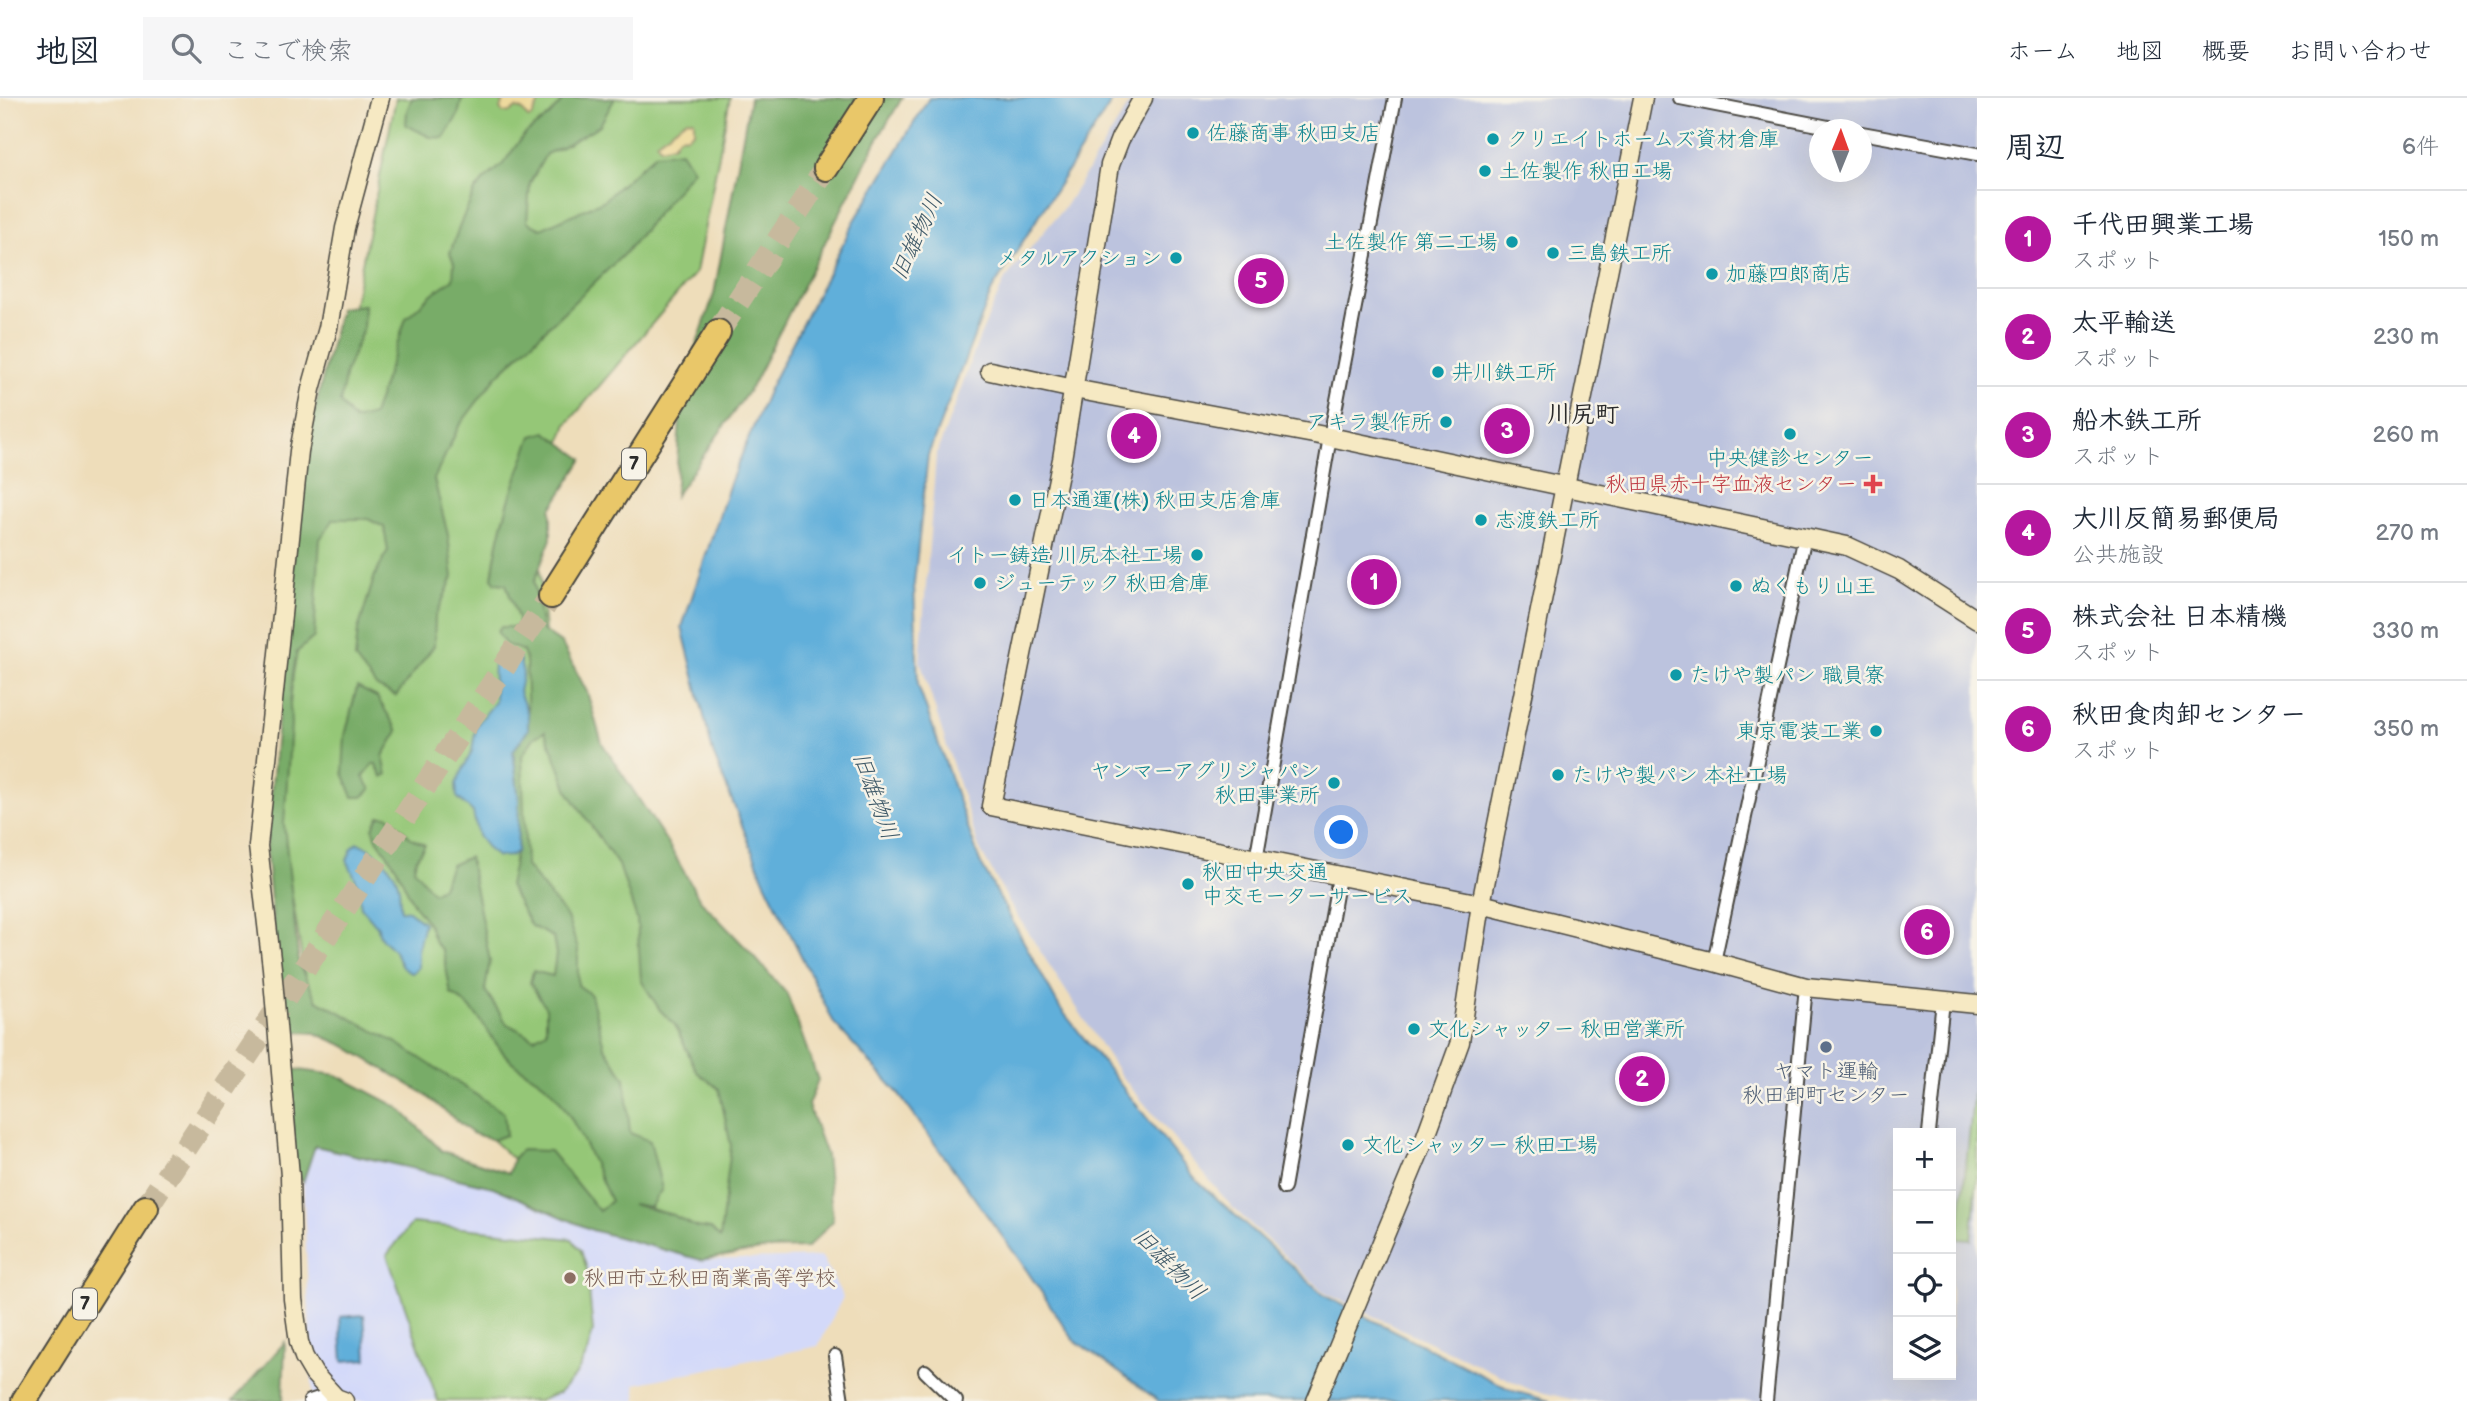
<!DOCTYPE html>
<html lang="ja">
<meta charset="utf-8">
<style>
:root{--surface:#fff;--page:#f6f6f7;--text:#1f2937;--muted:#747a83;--line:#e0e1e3;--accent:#b5179e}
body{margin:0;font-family:"Balsamiq Sans","Klee One",sans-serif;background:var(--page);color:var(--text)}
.controls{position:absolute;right:21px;bottom:21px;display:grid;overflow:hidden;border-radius:0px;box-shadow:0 7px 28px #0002}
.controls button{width:63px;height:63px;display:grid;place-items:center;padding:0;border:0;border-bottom:2px solid var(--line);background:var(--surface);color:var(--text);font:35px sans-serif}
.compass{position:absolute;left:1809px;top:21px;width:63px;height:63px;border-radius:50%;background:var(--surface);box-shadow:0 7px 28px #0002;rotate:1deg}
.you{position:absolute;left:1342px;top:735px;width:24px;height:24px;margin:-18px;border:5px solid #fff;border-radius:50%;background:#1a73e8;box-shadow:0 0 0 10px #1a73e833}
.badge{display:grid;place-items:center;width:46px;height:46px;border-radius:50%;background:var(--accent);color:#fff;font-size:23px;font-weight:700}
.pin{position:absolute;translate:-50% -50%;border:4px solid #fff;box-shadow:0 2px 7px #0006}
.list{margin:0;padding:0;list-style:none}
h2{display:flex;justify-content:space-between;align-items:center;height:91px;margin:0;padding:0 28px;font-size:30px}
h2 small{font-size:23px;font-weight:400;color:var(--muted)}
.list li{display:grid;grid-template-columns:46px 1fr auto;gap:21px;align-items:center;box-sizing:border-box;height:98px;padding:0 28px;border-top:2px solid var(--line)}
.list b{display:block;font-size:26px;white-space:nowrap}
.list p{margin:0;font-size:23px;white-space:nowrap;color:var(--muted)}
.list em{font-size:23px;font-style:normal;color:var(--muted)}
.icon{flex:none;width:38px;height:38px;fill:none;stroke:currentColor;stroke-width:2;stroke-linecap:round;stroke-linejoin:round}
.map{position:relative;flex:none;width:1977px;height:1303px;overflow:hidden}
header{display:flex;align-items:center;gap:42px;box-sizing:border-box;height:98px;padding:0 35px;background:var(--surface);border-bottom:2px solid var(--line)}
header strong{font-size:33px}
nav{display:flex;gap:38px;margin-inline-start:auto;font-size:24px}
.search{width:490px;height:63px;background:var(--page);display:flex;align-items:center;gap:18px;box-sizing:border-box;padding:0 24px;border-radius:0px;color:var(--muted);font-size:26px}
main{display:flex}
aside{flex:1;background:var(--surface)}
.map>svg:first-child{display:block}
.built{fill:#d3d9f9}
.industrial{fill:#bcc3de;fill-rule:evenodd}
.green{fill:#95c777;stroke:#607951;stroke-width:2}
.forest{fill:#78ac68;stroke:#526c4a;stroke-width:2;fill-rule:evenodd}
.sand{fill:#eeda9e;stroke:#8c8264;stroke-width:2}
.water{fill:#60afda;stroke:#466d82;stroke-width:2}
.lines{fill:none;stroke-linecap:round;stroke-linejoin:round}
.highway-tunnel{stroke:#c7b99d;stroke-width:24;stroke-dasharray:24 12;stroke-linecap:butt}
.street-casing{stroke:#484640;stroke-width:16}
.secondary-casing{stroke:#484640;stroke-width:21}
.highway-casing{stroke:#484640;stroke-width:28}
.street{stroke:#fff;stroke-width:12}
.secondary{stroke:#f6e9c3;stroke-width:18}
.highway{stroke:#e9c769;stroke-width:24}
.culture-dot{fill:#0f9aa8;stroke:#f7f3e8;stroke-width:2.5}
.health-dot{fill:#e0444e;stroke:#f7f3e8;stroke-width:2.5}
.service-dot{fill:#5c6f8a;stroke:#f7f3e8;stroke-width:2.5}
.education-dot{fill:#8d6e63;stroke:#f7f3e8;stroke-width:2.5}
.labels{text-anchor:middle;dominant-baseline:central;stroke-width:5;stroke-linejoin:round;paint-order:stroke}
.shield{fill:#f7f3e8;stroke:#686764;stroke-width:2}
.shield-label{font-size:19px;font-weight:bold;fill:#2b2b2b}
.culture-label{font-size:21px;fill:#0d838f;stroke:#f7f3e8;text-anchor:start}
.health-label{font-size:21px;fill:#be3a42;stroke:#f7f3e8;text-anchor:end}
.service-label{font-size:21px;fill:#4e5e75;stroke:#f7f3e8}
.education-label{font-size:21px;fill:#785e54;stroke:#f7f3e8;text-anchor:start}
.water-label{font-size:23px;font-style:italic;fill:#3e5968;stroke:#f7f3e8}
.quarter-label{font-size:24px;font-weight:bold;fill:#2b2b2b;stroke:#f7f3e8}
</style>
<header>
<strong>地図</strong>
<div class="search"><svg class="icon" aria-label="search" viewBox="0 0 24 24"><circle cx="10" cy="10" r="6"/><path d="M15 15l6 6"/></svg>ここで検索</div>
<nav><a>ホーム</a><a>地図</a><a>概要</a><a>お問い合わせ</a></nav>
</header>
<main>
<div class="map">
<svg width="1977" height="1303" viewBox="0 0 1977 1303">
<rect width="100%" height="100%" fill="#f7f3e8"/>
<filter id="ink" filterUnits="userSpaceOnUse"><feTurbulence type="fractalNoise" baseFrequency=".0143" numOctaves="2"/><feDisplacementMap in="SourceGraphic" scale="14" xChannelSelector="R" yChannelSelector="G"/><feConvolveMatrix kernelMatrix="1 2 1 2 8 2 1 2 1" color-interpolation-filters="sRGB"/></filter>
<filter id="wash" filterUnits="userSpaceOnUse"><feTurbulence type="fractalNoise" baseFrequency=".00686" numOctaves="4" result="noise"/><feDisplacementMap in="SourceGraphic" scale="28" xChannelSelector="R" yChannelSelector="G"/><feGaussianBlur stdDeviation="1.57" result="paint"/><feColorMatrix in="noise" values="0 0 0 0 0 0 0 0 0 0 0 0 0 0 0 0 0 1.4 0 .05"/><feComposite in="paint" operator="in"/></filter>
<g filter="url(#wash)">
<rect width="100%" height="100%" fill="#eeddba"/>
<polygon class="built" points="314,1048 493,1089 592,1132 701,1162 822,1159 843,1199 818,1248 635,1286 637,1303 313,1303 303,1084"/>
<path class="industrial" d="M 1133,0 L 1977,0 L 1977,1303 L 1579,1303 L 1531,1292 L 1325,1195 L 1232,1109 L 1121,978 L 1013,811 L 979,750 L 920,563 L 936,358 L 980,238 L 1005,181 L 1066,107 ZM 1820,32 L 1862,32 L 1862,74 L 1820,74 ZM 1898,1035 L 1951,1035 L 1951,1277 L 1898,1277 Z"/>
<g class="green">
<polygon points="396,0 730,0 696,174 567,326 535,415 551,605 746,1014 751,1099 712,1148 576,1118 426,982 311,917 287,766 277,731 280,648 330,322"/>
<polygon points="1977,965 1977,1080 1971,1142 1958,1141"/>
<polygon points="412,1125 572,1141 581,1153 587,1171 593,1234 586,1258 575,1278 559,1295 539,1303 438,1303 387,1157"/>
</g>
<g class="forest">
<polygon points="412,0 462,0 458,17 444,40 430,39 406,27 407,13"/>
<polygon points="565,0 615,0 600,27 562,49 546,56 530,85 527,124 541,131 603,103 655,56 681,53 693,72 626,154 496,279 459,328 434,381 448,437 453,479 435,519 434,548 396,598 377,589 355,561 358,532 375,477 388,453 384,429 368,421 334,421 320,441 314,539 297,554 293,576 290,607 291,626 284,726 299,867 317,902 397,945 504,1015 506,1037 493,1042 472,1035 423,995 345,948 315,935 288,933 276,857 266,750 303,359 340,210 364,207 363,231 346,273 340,305 354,322 373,317 406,220 433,195 453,181 454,165 450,155 460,126 475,93 484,82 502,67 524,37 549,18"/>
<polygon points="750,0 902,0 876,44 752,288 675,398 682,290 714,196"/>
<path d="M 546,334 L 583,361 L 551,411 L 551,441 L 534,484 L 542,532 L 562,546 L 587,594 L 602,645 L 667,744 L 700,802 L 750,854 L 787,896 L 818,982 L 808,1007 L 826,1057 L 833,1123 L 807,1150 L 767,1151 L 701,1162 L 592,1132 L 493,1089 L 315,1048 L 303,1084 L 294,1075 L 290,971 L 337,977 L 398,1009 L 442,1053 L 509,1075 L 513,1061 L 521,1052 L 550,1053 L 599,1113 L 611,1103 C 594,1068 577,1022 552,993 C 540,979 520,973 508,960 C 486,937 482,913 451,896 L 443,853 L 435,845 L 429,827 L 414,807 L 396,769 L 377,741 L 373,730 L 379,718 L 388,718 L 411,740 L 425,747 L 416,761 L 414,771 L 433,795 L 442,789 L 451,767 L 469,759 L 490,863 L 485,892 L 507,926 L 534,940 L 546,933 L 546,910 L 530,885 L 533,873 L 553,878 L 556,856 L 553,839 L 531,828 L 509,788 C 520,742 521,700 513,653 L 528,632 L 526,563 L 523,553 L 505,546 L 497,533 L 501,529 L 518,529 L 518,521 L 506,486 L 496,485 L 492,480 C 499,427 513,388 532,338 ZM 545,633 L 569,695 L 620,770 L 637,822 L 641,882 L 660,912 L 675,927 L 697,974 L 719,991 L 731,1048 L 720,1140 L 711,1131 L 696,1129 L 673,1117 L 632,1106 L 650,1109 L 662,1091 L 650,1043 L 630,1035 L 625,980 L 604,948 L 591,897 L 578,887 L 578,851 L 567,819 L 526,768 L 522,658 L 534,640 Z"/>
<polygon points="357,589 377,599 398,633 383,658 387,677 382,679 376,666 373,666 363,679 371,691 362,699 353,699 343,675 345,638"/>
<polygon points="285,1244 283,1303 233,1303"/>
</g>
<g class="sand">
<polygon points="505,0 538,0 538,7 532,19 528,20 522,12 516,10 511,14 503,15 500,11"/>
<polygon points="687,21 694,22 694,33 688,38 679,39 673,47 661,50 656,44"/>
</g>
<g class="water">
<polygon points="929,0 1114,0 992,192 928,357 914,485 918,587 980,764 1060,910 1195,1081 1325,1198 1513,1293 1550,1303 1159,1303 1073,1241 1021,1164 897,994 834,925 764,782 713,655 682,529 730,385 769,291 854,124"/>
<path d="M 501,552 L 509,552 L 519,559 L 523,575 L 519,594 L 528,616 L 528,632 L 513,653 L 519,703 L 517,753 L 511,758 L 498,759 L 489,752 L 478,738 L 473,714 L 457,699 L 456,686 L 472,653 L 476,628 L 495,604 C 496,587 488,565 501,552 Z"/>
<path d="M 358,745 C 374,751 397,771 399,790 C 400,798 399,804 401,812 L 409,813 L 424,825 L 418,850 L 418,870 L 412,875 C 401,871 401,868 397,858 C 392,846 378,844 378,829 L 361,809 L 356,782 L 347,762 L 352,750 Z"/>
<polygon points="364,1217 367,1261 343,1263 340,1219"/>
</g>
</g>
<g filter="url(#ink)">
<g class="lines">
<g class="highway-tunnel">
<polyline points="718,234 826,70"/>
<polyline points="146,1110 551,498"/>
</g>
<defs>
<g id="street">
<polyline points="1680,0 1844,32"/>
<polyline points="1862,35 1977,56"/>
<polyline points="1256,762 1330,339 1395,0"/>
<polyline points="1714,864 1805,438"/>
<polyline points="1929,1035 1943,903"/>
<polyline points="1284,1090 1339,779"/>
<polyline points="835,1258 842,1303"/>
<polyline points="925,1273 956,1303"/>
<polyline points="310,1303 319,1300 336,1300"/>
<polyline points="1766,1303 1806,889"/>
</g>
<g id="secondary">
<polyline points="1143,0 1120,41 1110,67 1062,361 991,708 1481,806 1714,864 1806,889 1977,906"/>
<polyline points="990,273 1074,291 1330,339 1847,448 1899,472 1977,522"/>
<polyline points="344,1303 336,1300 314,1276 304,1259 299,1244 293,1201 290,1078 272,870 258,748 299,353 311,291 328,230 345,130 380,0"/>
<polyline points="1316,1303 1424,1043 1460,944 1481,806 1643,0"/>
</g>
<g id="highway">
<polyline points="826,70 871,0"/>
<polyline points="551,498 718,234"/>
<polyline points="24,1303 146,1110"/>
</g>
</defs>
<use href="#street" class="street-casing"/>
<use href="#secondary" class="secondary-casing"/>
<use href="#highway" class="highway-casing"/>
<use href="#street" class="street"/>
<use href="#secondary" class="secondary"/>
<use href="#highway" class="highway"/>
</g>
</g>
<g class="culture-dot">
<circle cx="1193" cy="35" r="7"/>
<circle cx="1493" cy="41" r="7"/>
<circle cx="1485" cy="73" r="7"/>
<circle cx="1512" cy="144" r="7"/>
<circle cx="1553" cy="155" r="7"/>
<circle cx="1176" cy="160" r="7"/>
<circle cx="1712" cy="176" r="7"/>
<circle cx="1438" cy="274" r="7"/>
<circle cx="1446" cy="324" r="7"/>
<circle cx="1790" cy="336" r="7"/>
<circle cx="1015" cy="402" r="7"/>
<circle cx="1481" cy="422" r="7"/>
<circle cx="1197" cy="457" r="7"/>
<circle cx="980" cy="485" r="7"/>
<circle cx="1736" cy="488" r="7"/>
<circle cx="1676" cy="577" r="7"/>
<circle cx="1876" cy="633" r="7"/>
<circle cx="1558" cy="677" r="7"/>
<circle cx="1334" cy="685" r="7"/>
<circle cx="1188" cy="786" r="7"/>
<circle cx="1414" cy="931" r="7"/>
<circle cx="1348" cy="1047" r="7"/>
</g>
<path class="health-dot" d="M1869.5 375.5h7v7h7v7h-7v7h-7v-7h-7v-7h7z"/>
<circle class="service-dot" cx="1826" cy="949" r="7"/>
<circle class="education-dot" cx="570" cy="1180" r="7"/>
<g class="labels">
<g class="shield">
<rect x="622" y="350.5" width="24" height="31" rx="5"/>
<rect x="73" y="1190.5" width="24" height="31" rx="5"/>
</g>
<g class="shield-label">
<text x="634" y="366">7</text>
<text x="85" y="1206">7</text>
</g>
<g class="culture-label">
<text x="1207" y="35">佐藤商事 秋田支店</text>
<text x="1507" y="41">クリエイトホームズ資材倉庫</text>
<text x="1499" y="73">土佐製作 秋田工場</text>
<text x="1498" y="144" text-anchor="end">土佐製作 第二工場</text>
<text x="1567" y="155">三島鉄工所</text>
<text x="1162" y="160" text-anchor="end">メタルアクション</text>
<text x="1726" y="176">加藤四郎商店</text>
<text x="1452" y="274">井川鉄工所</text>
<text x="1432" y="324" text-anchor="end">アキラ製作所</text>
<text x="1790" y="360" text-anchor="middle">中央健診センター</text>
<text x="1029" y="402">日本通運(株) 秋田支店倉庫</text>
<text x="1495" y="422">志渡鉄工所</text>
<text x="1183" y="457" text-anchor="end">イトー鋳造 川尻本社工場</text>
<text x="994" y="485">ジューテック 秋田倉庫</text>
<text x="1750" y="488">ぬくもり山王</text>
<text x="1690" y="577">たけや製パン 職員寮</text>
<text x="1862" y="633" text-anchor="end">東京電装工業</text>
<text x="1320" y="673" text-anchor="end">ヤンマーアグリジャパン<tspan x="1320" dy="24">秋田事業所</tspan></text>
<text x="1572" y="677">たけや製パン 本社工場</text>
<text x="1202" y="774">秋田中央交通<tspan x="1202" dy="24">中交モーターサービス</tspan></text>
<text x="1428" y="931">文化シャッター 秋田営業所</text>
<text x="1362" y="1047">文化シャッター 秋田工場</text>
</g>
<g class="health-label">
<text x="1857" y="386">秋田県赤十字血液センター</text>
</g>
<g class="service-label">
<text x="1826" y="973">ヤマト運輸<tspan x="1826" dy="24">秋田卸町センター</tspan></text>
</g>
<g class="education-label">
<text x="584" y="1180">秋田市立秋田商業高等学校</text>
</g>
<g class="water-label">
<text transform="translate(917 139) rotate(-65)">旧雄物川</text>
<text transform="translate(875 698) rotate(70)">旧雄物川</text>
<text transform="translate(1169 1166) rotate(45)">旧雄物川</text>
</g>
<g class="quarter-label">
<text x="1583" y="316">川尻町</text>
</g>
</g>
</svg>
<div class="controls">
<button>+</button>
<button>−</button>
<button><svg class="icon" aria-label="locate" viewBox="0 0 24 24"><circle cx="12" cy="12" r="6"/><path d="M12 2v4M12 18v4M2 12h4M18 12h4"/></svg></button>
<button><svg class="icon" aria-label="layers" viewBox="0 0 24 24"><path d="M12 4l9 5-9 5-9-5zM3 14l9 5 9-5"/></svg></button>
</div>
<svg class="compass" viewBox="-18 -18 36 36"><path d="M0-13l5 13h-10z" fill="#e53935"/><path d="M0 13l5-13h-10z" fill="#747a83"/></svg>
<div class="you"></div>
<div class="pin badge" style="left:1374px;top:484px">1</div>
<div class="pin badge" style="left:1642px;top:981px">2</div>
<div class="pin badge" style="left:1507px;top:333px">3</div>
<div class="pin badge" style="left:1134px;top:338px">4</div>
<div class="pin badge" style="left:1261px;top:183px">5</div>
<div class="pin badge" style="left:1927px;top:834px">6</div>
</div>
<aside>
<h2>周辺<small>6件</small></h2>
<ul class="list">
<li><span class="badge">1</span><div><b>千代田興業工場</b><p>スポット</p></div><em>150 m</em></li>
<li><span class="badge">2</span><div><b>太平輸送</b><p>スポット</p></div><em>230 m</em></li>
<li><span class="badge">3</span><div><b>船木鉄工所</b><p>スポット</p></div><em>260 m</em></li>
<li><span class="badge">4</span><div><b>大川反簡易郵便局</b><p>公共施設</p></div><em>270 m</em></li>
<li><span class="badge">5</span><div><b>株式会社 日本精機</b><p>スポット</p></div><em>330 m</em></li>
<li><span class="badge">6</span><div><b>秋田食肉卸センター</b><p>スポット</p></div><em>350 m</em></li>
</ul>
</aside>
</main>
